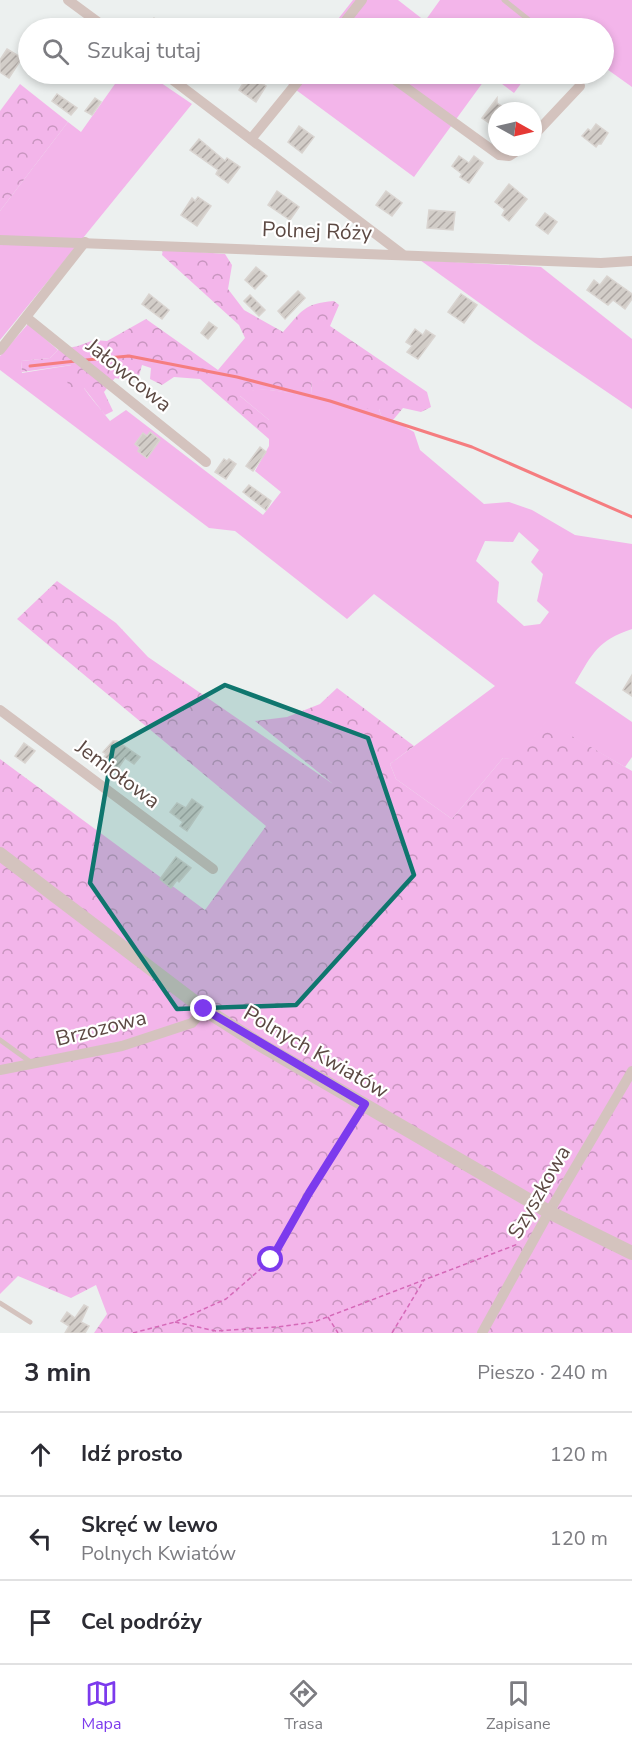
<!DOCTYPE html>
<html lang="pl">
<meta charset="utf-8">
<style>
:root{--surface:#fff;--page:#f7f7f7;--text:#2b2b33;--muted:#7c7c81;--line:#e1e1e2;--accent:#7c3aed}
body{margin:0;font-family:"Nunito Sans",sans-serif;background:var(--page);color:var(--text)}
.compass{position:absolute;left:488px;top:102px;width:54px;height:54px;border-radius:50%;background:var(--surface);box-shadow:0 3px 9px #0003;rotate:98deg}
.stop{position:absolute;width:18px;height:18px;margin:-14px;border:4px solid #7c3aed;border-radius:50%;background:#fff}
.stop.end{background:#7c3aed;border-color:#fff;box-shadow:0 2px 6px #0008}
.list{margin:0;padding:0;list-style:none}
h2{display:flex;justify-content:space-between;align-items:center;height:78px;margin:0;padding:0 24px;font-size:26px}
h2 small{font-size:20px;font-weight:400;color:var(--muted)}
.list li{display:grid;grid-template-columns:39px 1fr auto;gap:18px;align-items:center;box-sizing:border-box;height:84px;padding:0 24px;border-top:2px solid var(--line)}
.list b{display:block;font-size:22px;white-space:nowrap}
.list p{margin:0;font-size:20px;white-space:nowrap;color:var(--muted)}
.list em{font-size:20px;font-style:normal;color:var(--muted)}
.icon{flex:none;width:33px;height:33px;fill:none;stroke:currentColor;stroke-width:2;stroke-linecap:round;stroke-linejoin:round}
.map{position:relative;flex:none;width:632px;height:1333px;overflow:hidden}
.search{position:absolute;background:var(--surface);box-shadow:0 3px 9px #0003;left:18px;right:18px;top:18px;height:66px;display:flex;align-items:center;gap:15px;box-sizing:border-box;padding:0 21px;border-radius:33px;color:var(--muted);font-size:22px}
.sheet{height:330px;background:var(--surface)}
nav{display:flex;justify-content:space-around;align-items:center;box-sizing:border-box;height:84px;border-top:2px solid var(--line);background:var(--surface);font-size:16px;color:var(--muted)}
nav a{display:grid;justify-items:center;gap:3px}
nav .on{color:var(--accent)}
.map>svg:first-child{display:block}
.green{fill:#f3b5ea;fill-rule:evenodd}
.forest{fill:url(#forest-crowns)}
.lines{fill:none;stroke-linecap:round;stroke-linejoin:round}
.stream{stroke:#f57d80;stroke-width:3}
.building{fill:url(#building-hatch);stroke:#d9d4d0;stroke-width:1.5}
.path{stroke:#d569b8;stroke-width:1.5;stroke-dasharray:4.5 3;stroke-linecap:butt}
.service{stroke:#d4c3be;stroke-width:5}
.minor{stroke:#d4c3be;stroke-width:10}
.tertiary{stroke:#d4c3be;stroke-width:14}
.route{stroke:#7c3aed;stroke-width:8}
.marked{fill:#0f766e;fill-opacity:0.2;stroke:#0f766e;stroke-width:4.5;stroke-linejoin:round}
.labels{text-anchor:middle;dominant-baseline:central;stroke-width:4.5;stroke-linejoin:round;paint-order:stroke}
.street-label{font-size:21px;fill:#5c4943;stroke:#fff}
</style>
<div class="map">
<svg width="632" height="1333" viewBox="0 0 632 1333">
<defs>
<pattern id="forest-crowns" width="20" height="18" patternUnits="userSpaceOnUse" patternTransform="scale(1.5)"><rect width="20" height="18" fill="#f3b5ea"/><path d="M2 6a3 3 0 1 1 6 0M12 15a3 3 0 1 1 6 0" fill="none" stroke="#c895bf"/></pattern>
<pattern id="building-hatch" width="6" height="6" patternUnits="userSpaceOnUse" patternTransform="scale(1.5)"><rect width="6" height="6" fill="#d2cdc8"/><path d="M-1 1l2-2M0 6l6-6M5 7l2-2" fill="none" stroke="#aea8a4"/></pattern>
</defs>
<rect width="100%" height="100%" fill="#ecf0ef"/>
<g class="green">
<polygon points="353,0 398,0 425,21 440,0 632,0 632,87 604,67 604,28 331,28"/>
<polygon points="122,74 148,74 192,104 0,340 0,211 68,122 81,132"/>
<polygon points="296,74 528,74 514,93 489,74 414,177 288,84"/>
<polygon points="420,260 541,267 632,339 632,409 535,343"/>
<path d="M 28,324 L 58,350 L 50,358 L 21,361 L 22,373 L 72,365 C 79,386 96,403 110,421 L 126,410 L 263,515 L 281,492 L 255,471 L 269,446 L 269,420 L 239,395 C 262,382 287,396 311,395 L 312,380 L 323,380 L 379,409 L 383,421 L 393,420 L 414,432 L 420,450 L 484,504 L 509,502 L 532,510 L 575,535 L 632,544 L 632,629 C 597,641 593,653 575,683 L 632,722 L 632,757 L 625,767 L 546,722 L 517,760 L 503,758 L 452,819 L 396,779 L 390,764 L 495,686 L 374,594 L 347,619 L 235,531 L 209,528 L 0,370 L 0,356 ZM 519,532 L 539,550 L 531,562 L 543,574 L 537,601 L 549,612 L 540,624 L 524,626 L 497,602 L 499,582 L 476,561 L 485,541 L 513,542 Z"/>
</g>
<g class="forest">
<polygon points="20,84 68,122 0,211 0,111"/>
<path d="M 163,249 L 225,254 L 232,265 L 228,289 L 244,310 L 283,332 C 303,310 303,304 334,301 L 339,305 L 330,326 L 427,392 L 431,407 L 421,412 L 403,408 L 393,420 L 383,421 L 379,409 L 363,409 L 328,389 L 323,380 L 312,380 L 311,396 C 288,396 260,382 240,396 L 269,420 L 269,439 L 200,379 L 174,377 L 162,385 L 150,379 L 151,368 L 142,365 L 139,376 L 131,381 L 115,378 L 104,392 L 113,411 L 105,415 L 84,388 L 69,390 L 67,380 L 75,374 L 71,365 L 22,372 L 21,361 L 50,358 L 58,350 L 78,346 L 94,340 L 107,341 L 146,319 L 218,370 L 245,338 L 239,325 L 162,255 Z"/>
<polygon points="57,581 116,623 148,657 333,784 255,721 287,717 320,704 337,688 414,746 390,764 396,779 452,819 503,758 517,759 546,721 632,771 632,1333 94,1333 107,1314 96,1285 71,1298 18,1276 0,1294 0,759 205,910 266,826 17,619"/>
</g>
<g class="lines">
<g class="stream">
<polyline points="86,360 129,356 237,377 330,401 472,447 632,517"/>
<polyline points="30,366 76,361"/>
</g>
</g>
<g class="building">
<polygon points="154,18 167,28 146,28"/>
<polygon points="7,49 22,58 9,78 0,72 0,60"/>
<polygon points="254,78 266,86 256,102 239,90 245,80 250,83"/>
<polygon points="57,94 77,108 71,115 52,101"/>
<polygon points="95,98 101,102 92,115 85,111"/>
<polygon points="497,98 497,103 509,111 497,111 497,118 492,125 482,118"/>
<polygon points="596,124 608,133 601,144 598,144 596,147 582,136 588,129 591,131"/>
<polygon points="299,126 314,137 302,153 288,142"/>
<polygon points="199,139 225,161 227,158 240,167 228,183 216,174 218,170 190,150"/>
<polygon points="459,156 469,163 474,156 483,163 469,183 460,177 462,174 452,166"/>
<polygon points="509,184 527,199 509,221 502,215 505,210 495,202"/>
<polygon points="277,191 299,207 290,220 268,205"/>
<polygon points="386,191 402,203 392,216 376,205"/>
<polygon points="198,197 211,206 197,226 181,215 192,198 195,201"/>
<polygon points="429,210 455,212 453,230 427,228"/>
<polygon points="545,213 557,222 548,234 536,225"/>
<polygon points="256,267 267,276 255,289 245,280"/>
<polygon points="607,276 632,294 632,299 625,309 613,300 608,305 587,290 594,280 600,285"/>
<polygon points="298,291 305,298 285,319 278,311"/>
<polygon points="149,294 169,310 162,319 142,304"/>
<polygon points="461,294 477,305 464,323 448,312"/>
<polygon points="250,295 265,310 259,316 244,301"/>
<polygon points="209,322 217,328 208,339 201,333"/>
<polygon points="415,329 423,335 426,330 435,336 418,359 407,352 412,346 406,342"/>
<polygon points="150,432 160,440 147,458 138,451 140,448 135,444 143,433 147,436"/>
<polygon points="260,447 266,452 253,471 246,466"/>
<polygon points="224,459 227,461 229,459 236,464 226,479 215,472"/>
<polygon points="249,485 271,501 266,510 243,492"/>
<polygon points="632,675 632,696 623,690"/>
<polygon points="113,741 117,741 140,757 134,764 125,758 117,770 103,759 106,754 103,752"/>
<polygon points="24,743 35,751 25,763 15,756"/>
<polygon points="192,799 203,807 187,831 180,826 183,822 170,812 177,803 186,808"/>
<polygon points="176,857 191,868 179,882 177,880 171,888 160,879"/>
<polygon points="84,1305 88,1307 81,1322 89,1326 85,1333 65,1333 69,1326 61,1321 67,1312 75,1318"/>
</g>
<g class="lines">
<g class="path">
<polyline points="328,1317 338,1333"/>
<polyline points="175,1322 216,1331 277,1327 314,1322 518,1244"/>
<polyline points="133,1333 175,1322 226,1299 271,1260 309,1193 358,1114"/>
<polyline points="392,1333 424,1280"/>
</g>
<g class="service">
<polyline points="504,0 539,28"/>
<polyline points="0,1040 32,1063"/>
<polyline points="0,1303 30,1322"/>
</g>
<g class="minor">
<polyline points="68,0 106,28"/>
<polyline points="340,28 362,0"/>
<polyline points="165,74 402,254"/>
<polyline points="387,74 499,155 509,156 523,147"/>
<polyline points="533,136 580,86"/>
<polyline points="251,139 304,74"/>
<polyline points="0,240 601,263 632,261"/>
<polyline points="27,318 206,462"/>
<polyline points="0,350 85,242"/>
<polyline points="0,710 213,869"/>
<polyline points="0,1070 122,1046 192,1023 204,1009"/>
<polyline points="482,1333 549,1212 632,1071"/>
</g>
<polyline class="tertiary" points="0,854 204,1009 256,1042 549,1212 632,1253"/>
</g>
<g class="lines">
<polyline class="route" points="204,1009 365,1104 309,1193 271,1260"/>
</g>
<path class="marked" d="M 225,685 L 368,738 L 414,875 L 296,1005 L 177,1009 L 90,883 L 113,747 Z"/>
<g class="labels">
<g class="street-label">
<text transform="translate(317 231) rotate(2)">Polnej Róży</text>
<text transform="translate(129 375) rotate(39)">Jałowcowa</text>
<text transform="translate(118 774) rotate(37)">Jemiołowa</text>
<text transform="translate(101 1028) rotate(-14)">Brzozowa</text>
<text transform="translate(316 1052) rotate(30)">Polnych Kwiatów</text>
<text transform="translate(539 1192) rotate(-60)">Szyszkowa</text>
</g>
</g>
</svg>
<svg class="compass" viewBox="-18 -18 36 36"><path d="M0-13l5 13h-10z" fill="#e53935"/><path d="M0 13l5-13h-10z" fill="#7c7c81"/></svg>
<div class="stop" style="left:271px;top:1260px"></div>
<div class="stop end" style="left:204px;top:1009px"></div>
<div class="search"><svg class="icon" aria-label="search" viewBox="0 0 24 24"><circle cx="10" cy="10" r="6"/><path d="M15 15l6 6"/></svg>Szukaj tutaj</div>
</div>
<section class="sheet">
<h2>3 min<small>Pieszo · 240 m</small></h2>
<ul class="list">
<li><svg class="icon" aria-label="ahead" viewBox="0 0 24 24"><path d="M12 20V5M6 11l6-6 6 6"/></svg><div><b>Idź prosto</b></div><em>120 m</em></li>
<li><svg class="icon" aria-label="left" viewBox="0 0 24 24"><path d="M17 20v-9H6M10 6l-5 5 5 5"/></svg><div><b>Skręć w lewo</b><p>Polnych Kwiatów</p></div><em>120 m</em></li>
<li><svg class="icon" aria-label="arrive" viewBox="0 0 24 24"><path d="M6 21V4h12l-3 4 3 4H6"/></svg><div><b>Cel podróży</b></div></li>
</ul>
</section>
<nav>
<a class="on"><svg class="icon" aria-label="map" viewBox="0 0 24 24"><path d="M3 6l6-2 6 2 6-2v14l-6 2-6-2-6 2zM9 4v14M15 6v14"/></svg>Mapa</a>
<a><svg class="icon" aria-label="directions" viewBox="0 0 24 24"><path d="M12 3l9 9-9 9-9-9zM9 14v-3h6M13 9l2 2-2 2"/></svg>Trasa</a>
<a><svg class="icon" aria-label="saved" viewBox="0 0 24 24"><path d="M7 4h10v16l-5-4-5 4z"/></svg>Zapisane</a>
</nav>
